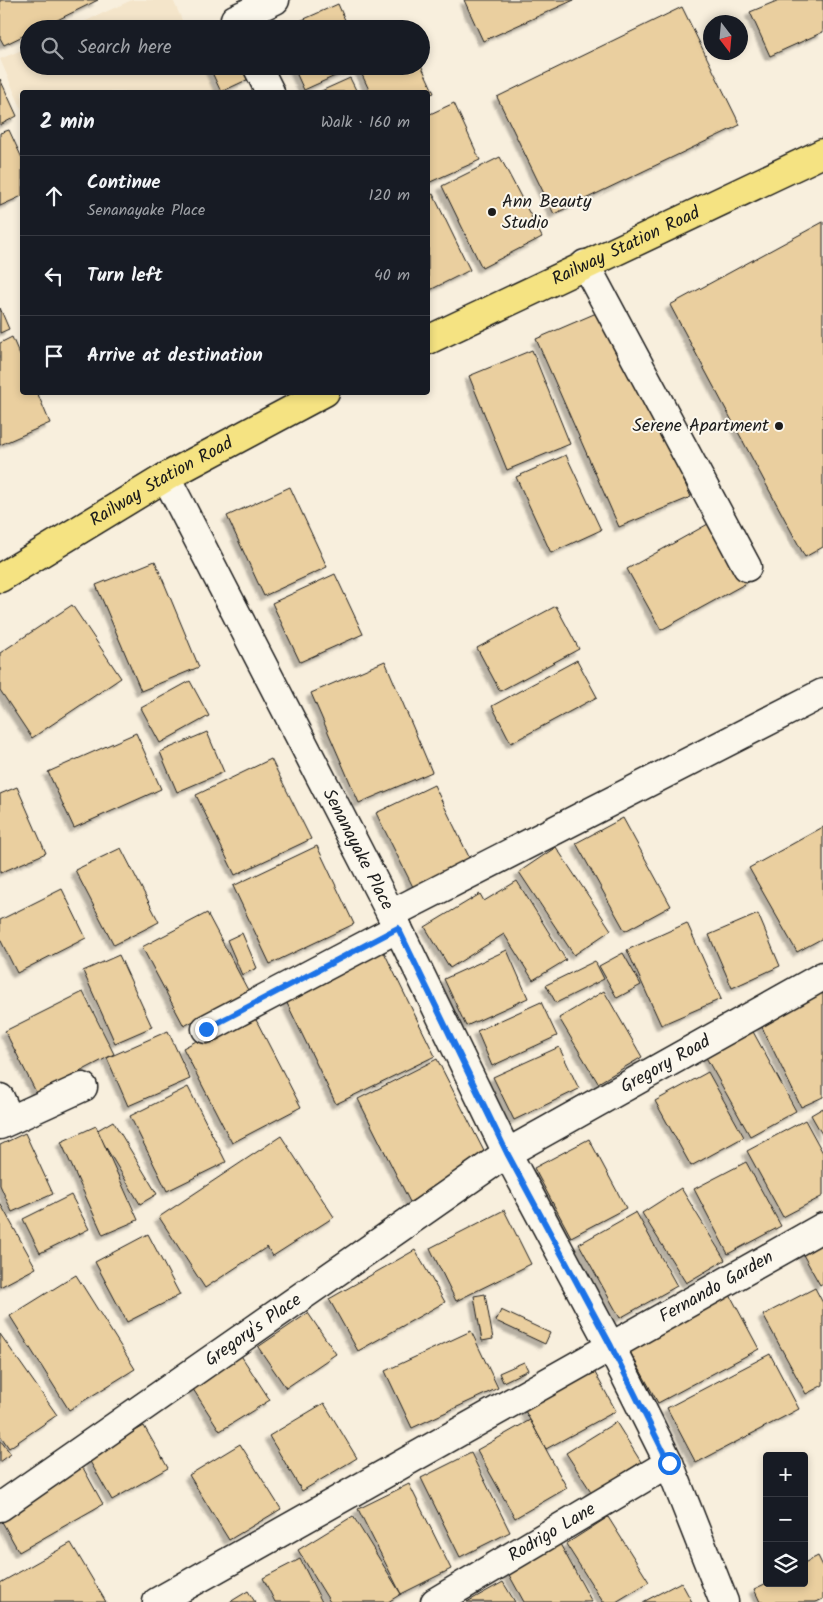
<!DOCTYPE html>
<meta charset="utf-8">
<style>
:root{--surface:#171b24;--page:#20242c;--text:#f1f3f6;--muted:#9ea1a6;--line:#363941}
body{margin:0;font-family:Kalam,sans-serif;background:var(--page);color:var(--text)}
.controls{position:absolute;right:15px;bottom:15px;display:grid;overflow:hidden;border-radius:5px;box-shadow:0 2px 8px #0003}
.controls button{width:45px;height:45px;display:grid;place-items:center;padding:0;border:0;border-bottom:1px solid var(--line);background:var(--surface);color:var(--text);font:25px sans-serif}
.compass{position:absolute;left:703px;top:15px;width:45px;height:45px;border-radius:50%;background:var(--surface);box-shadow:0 2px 8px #0003;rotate:164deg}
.stop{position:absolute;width:15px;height:15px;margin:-11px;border:4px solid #1a73e8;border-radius:50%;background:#fff}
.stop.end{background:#1a73e8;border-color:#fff;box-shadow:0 1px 5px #0008}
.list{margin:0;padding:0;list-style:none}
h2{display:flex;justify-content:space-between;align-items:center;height:65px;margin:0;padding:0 20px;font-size:21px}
h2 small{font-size:16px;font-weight:400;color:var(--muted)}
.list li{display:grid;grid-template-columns:32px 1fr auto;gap:15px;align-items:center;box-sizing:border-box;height:80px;padding:0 20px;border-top:1px solid var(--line)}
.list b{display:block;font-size:19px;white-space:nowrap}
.list p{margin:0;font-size:16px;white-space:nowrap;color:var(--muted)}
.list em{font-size:16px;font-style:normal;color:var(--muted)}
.icon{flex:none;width:28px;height:28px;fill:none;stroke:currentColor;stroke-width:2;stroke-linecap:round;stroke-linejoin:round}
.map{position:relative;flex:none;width:823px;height:1602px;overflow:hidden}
.search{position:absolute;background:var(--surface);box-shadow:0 2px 8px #0003;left:20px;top:20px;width:410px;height:55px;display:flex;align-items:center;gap:12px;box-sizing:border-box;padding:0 18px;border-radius:28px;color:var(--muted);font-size:19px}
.panel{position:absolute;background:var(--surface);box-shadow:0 2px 8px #0003;left:20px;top:90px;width:410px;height:305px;border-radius:5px}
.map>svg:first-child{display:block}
.built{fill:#f4e5ca}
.building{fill:#eacf9f;stroke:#1c1c1c;filter:url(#shadow)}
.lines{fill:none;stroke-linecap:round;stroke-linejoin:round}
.minor-casing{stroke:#1c1c1c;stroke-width:31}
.primary-casing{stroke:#1c1c1c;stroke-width:31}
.minor{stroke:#fbf7ec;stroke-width:28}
.primary{stroke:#f5e382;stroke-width:28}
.route{stroke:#1a73e8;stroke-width:6}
.poi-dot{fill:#1c1c1c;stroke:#fbf7ec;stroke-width:2}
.labels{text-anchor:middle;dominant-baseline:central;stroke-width:4;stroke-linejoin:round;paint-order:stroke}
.poi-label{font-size:18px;fill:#1c1c1c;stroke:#fbf7ec;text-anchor:start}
.street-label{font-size:18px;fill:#1c1c1c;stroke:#fbf7ec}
</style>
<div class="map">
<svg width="823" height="1602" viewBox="0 0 823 1602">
<defs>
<filter id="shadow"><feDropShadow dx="-4.5" dy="4.5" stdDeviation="1" flood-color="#0004"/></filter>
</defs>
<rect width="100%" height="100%" fill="#f8efdd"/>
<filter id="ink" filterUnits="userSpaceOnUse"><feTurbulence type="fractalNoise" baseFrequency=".02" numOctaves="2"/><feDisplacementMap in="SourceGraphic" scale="10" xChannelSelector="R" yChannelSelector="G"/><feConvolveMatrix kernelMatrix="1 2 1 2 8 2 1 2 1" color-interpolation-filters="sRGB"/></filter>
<g filter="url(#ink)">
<g class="built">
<polygon points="132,0 173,0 186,29 68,29"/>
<polygon points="29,47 29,66 203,66 215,92 22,92 22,110 0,59"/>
</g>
<g class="building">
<polygon points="0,0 98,0 39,29 29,29 29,33 4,45 0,38"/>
<polygon points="464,0 574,0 483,41"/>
<polygon points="779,0 823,0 823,32 770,56 750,12"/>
<polygon points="338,4 349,29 282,29"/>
<polygon points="682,7 740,125 554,214 497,97"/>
<polygon points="421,65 434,93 428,95 428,92 370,92 358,66 421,66"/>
<polygon points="209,66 251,66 255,76 221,92"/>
<polygon points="293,66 357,66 304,90"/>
<polygon points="350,78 357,92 319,92"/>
<polygon points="0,79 17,116 0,125"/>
<polygon points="454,103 480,160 428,183 428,115"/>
<polygon points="9,130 22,158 22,196 0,206 0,133"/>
<polygon points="500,157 542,237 482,268 442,186"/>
<polygon points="433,194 470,270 428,291 428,196"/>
<polygon points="823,222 823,547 805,557 670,305"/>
<polygon points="0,308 9,329 0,333"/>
<polygon points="608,308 691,497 619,527 536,339"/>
<polygon points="12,337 22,360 22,392 37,392 50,423 0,445 0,343"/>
<polygon points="532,350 570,444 507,470 469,376"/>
<polygon points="566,455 601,530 551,553 516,477"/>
<polygon points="290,487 327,567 264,596 227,516"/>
<polygon points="717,519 752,580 661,630 627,569"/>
<polygon points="155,561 199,667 141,691 96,585"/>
<polygon points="335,574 363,634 300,662 272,603"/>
<polygon points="72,605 121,678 32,738 0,690 0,653"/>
<polygon points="556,606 579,649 500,691 477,648"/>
<polygon points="577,660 597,697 511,743 492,706"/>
<polygon points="385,661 432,772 359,803 311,693"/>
<polygon points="190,681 209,716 160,743 141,708"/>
<polygon points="207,732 224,772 177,792 160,752"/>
<polygon points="136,733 161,789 74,828 48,772"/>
<polygon points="271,759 311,839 235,875 196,795"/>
<polygon points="434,785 472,863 415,891 376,813"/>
<polygon points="17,787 46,853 0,873 0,794"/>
<polygon points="623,818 671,906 625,931 576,843"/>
<polygon points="823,827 823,938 797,952 749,868"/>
<polygon points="317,846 354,924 270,964 233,886"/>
<polygon points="556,847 611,930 574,955 519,872"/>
<polygon points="121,848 159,922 114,945 75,870"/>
<polygon points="517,881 566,960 533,980 504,934 450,968 425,927 480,894 484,901"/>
<polygon points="62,889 86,938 17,973 0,939 0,920"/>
<polygon points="207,913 249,992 184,1026 142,947"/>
<polygon points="758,914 780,966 732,988 709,935"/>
<polygon points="687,923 721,999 661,1025 627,950"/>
<polygon points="242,933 257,968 242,975 227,940"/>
<polygon points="382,948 435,1056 336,1104 283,995"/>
<polygon points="507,950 528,998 466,1026 444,979"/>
<polygon points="623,953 641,985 617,998 599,966"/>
<polygon points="119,955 152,1027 115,1043 83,971"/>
<polygon points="595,961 604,979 556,1003 546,985"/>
<polygon points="823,989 823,1097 801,1107 758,1019"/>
<polygon points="604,991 642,1057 598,1083 559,1018"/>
<polygon points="83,992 114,1054 37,1094 5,1031"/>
<polygon points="541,1002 557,1036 492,1066 477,1031"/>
<polygon points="252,1012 301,1107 232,1143 183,1048"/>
<polygon points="750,1026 796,1111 750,1136 703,1052"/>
<polygon points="168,1031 190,1079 128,1106 107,1058"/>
<polygon points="559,1047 579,1089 514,1120 493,1077"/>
<polygon points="437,1059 489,1161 410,1202 358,1099"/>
<polygon points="708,1072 744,1137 691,1166 655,1101"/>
<polygon points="188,1087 226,1162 167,1191 130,1116"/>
<polygon points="823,1108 823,1136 811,1115"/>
<polygon points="805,1120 823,1153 823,1196 783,1217 747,1151"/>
<polygon points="113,1121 157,1194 140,1204 96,1131"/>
<polygon points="96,1126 138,1220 103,1235 61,1142"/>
<polygon points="25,1133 53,1194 12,1212 0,1185 0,1145"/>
<polygon points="281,1136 334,1217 273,1256 267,1247 205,1288 159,1217"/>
<polygon points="589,1139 626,1208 571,1237 534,1168"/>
<polygon points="746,1162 781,1226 728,1254 694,1189"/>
<polygon points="681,1188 725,1260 686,1283 642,1213"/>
<polygon points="71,1195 89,1229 40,1253 23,1219"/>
<polygon points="0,1203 36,1268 0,1287"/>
<polygon points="504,1210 531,1264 456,1301 430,1248"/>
<polygon points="636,1212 677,1286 620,1318 579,1244"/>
<polygon points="148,1234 180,1295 127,1322 95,1262"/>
<polygon points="823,1239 823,1283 820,1285 801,1251"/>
<polygon points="415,1250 445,1302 358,1351 329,1299"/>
<polygon points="76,1275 135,1369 69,1410 10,1316"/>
<polygon points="815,1288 823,1303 823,1385 806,1394 763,1315"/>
<polygon points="729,1293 759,1349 658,1403 628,1348"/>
<polygon points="485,1294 493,1339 482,1341 474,1296"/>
<polygon points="501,1310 550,1333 545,1344 496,1321"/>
<polygon points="308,1313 336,1354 286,1388 258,1347"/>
<polygon points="471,1331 498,1388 412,1428 385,1371"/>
<polygon points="0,1334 57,1415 9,1448 0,1435"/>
<polygon points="240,1354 270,1400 220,1431 191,1386"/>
<polygon points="770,1354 799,1409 696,1463 667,1408"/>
<polygon points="524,1362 528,1370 503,1382 499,1373"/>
<polygon points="594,1371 616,1411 546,1449 524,1409"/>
<polygon points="324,1403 357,1458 302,1491 269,1436"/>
<polygon points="530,1420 567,1488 515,1518 477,1450"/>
<polygon points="616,1422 641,1462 592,1493 566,1453"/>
<polygon points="144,1426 168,1468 112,1500 88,1458"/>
<polygon points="0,1440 11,1454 0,1462"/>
<polygon points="240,1444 281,1509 229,1540 189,1475"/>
<polygon points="471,1453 510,1532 460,1557 421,1478"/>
<polygon points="82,1466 103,1504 19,1552 0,1518"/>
<polygon points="409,1484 451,1569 401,1594 358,1509"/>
<polygon points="353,1516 401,1594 388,1602 330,1602 298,1550"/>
<polygon points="608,1517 649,1582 616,1602 603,1602 566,1544"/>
<polygon points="71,1543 106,1602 0,1602 0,1583"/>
<polygon points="560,1544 592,1602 524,1602 508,1573"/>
<polygon points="818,1556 823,1566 823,1599 816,1602 760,1602 754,1589 767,1583 804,1583 804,1563"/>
<polygon points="300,1559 322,1602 275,1602 263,1578"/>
<polygon points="503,1582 515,1602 467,1602"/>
<polygon points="681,1582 692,1602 643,1602"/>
<polygon points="248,1591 255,1602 230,1602"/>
</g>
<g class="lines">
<defs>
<g id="minor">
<polyline points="235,19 275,0"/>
<polyline points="257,66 270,92"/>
<polyline points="585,264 747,567"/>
<path id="s1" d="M 166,477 L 391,914 L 507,1153 L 611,1347 L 669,1463 L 724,1602"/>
<polyline points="391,914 823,693"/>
<polyline points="206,1029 398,928"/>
<polyline points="0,1098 10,1120"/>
<polyline points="0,1125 83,1087"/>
<path id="s2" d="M 0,1507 L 507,1153 L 823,976"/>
<path id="s3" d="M 157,1602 L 823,1227"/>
<path id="s4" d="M 435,1602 L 669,1463"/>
</g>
<g id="primary">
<path id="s5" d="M 428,340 L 823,153"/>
<path id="s6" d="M 0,578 L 166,477 L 325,392"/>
</g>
</defs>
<use href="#minor" class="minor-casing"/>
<use href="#primary" class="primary-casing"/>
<use href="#minor" class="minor"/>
<use href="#primary" class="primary"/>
</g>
</g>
<g class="lines" filter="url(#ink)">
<polyline class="route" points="206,1029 398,928 507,1153 611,1346 669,1463"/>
</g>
<g class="poi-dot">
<circle cx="492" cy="212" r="5"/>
<circle cx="779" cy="426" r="5"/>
</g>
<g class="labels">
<g class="poi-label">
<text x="502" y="202">Ann Beauty<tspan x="502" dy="21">Studio</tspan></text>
<text x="769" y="426" text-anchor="end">Serene Apartment</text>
</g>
<g class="street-label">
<text stroke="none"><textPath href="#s5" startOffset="219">Railway Station Road</textPath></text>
<text stroke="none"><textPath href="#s6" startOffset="188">Railway Station Road</textPath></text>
<text stroke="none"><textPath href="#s1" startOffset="419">Senanayake Place</textPath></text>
<text stroke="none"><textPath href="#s2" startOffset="800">Gregory Road</textPath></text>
<text stroke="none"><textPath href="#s3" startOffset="642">Fernando Garden</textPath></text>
<text stroke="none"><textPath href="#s2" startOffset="309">Gregory's Place</textPath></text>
<text stroke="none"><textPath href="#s4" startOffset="136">Rodrigo Lane</textPath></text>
</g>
</g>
</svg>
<div class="controls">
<button>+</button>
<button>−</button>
<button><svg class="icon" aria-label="layers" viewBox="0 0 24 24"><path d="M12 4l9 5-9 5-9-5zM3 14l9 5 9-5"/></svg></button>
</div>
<svg class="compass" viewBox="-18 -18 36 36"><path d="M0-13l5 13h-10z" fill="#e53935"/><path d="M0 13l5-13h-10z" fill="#9ea1a6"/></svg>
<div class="stop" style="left:669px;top:1463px"></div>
<div class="stop end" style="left:206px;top:1029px"></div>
<div class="search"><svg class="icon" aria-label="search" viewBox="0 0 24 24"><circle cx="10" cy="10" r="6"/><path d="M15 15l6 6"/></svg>Search here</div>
<section class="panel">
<h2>2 min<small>Walk · 160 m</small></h2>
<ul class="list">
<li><svg class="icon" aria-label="ahead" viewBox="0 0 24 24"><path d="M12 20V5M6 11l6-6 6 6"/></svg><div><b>Continue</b><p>Senanayake Place</p></div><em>120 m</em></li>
<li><svg class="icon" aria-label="left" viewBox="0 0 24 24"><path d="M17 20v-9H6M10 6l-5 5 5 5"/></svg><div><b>Turn left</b></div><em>40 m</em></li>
<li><svg class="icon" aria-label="arrive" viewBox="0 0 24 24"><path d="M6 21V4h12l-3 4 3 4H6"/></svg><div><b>Arrive at destination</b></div></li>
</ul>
</section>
</div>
